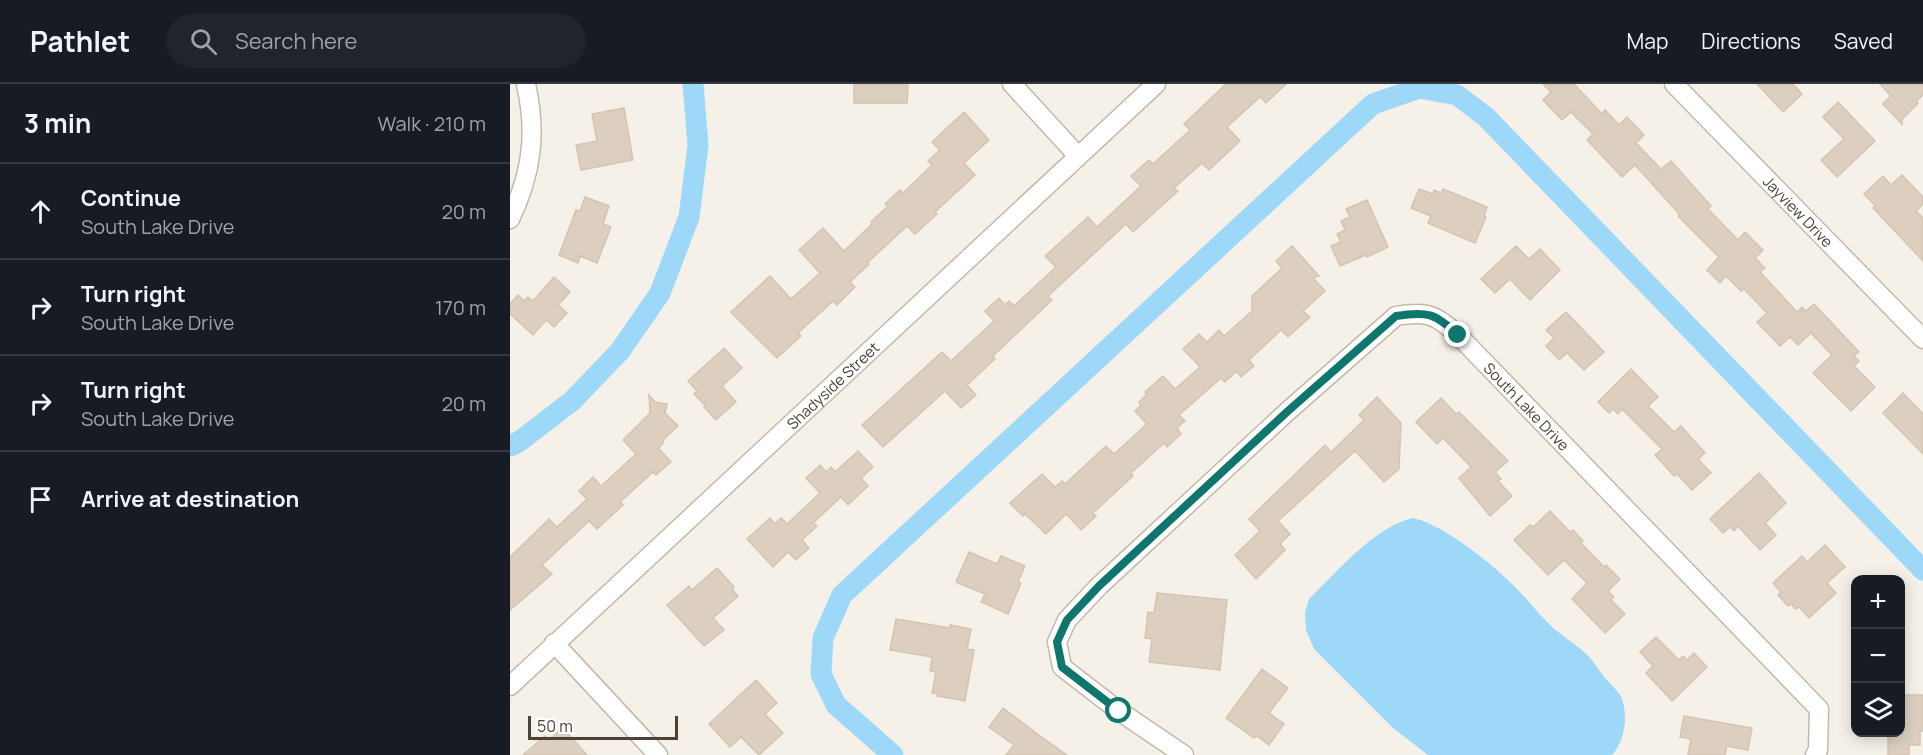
<!DOCTYPE html>
<meta charset="utf-8">
<style>
:root{--surface:#171b24;--page:#20242c;--text:#f1f3f6;--muted:#9ea1a6;--line:#363941}
body{margin:0;font-family:Manrope,sans-serif;background:var(--page);color:var(--text)}
.controls{position:absolute;right:18px;bottom:18px;display:grid;overflow:hidden;border-radius:12px;box-shadow:0 3px 15px #0003}
.controls button{width:54px;height:54px;display:grid;place-items:center;padding:0;border:0;border-bottom:2px solid var(--line);background:var(--surface);color:var(--text);font:30px sans-serif}
.scale{position:absolute;left:18px;bottom:15px;width:150px;box-sizing:border-box;padding-left:6px;border:3px solid #4b4136;border-top:0;font-size:16px;line-height:21px;white-space:nowrap;color:#4b4136;-webkit-text-stroke:4px #fff;paint-order:stroke}
.stop{position:absolute;width:18px;height:18px;margin:-14px;border:4px solid #0f766e;border-radius:50%;background:#fff}
.stop.end{background:#0f766e;border-color:#fff;box-shadow:0 2px 6px #0008}
.list{margin:0;padding:0;list-style:none}
h2{display:flex;justify-content:space-between;align-items:center;height:78px;margin:0;padding:0 24px;font-size:26px}
h2 small{font-size:20px;font-weight:400;color:var(--muted)}
.list li{display:grid;grid-template-columns:39px 1fr auto;gap:18px;align-items:center;box-sizing:border-box;height:96px;padding:0 24px;border-top:2px solid var(--line)}
.list b{display:block;font-size:22px;white-space:nowrap}
.list p{margin:0;font-size:20px;white-space:nowrap;color:var(--muted)}
.list em{font-size:20px;font-style:normal;color:var(--muted)}
.icon{flex:none;width:33px;height:33px;fill:none;stroke:currentColor;stroke-width:2;stroke-linecap:round;stroke-linejoin:round}
.map{position:relative;flex:none;width:1413px;height:671px;overflow:hidden}
header{display:flex;align-items:center;gap:36px;box-sizing:border-box;height:84px;padding:0 30px;background:var(--surface);border-bottom:2px solid var(--line)}
header strong{font-size:28px}
nav{display:flex;gap:33px;margin-inline-start:auto;font-size:21px}
.search{width:420px;height:54px;background:var(--page);display:flex;align-items:center;gap:15px;box-sizing:border-box;padding:0 21px;border-radius:33px;color:var(--muted);font-size:22px}
main{display:flex}
aside{flex:1;background:var(--surface)}
.map>svg:first-child{display:block}
.water{fill:#9ed8f9}
.lines{fill:none;stroke-linecap:round;stroke-linejoin:round}
.canal{stroke:#9ed8f9;stroke-width:21}
.building{fill:#dccfbf;stroke:#d5c4af;stroke-width:1.5}
.street-casing{stroke:#c3b9aa;stroke-width:21}
.street{stroke:#fff;stroke-width:18}
.route{stroke:#0f766e;stroke-width:8}
.labels{text-anchor:middle;dominant-baseline:central;stroke-width:5;stroke-linejoin:round;paint-order:stroke}
.street-label{font-size:15px;fill:#4b4136;stroke:#fff}
</style>
<header>
<strong>Pathlet</strong>
<div class="search"><svg class="icon" aria-label="search" viewBox="0 0 24 24"><circle cx="10" cy="10" r="6"/><path d="M15 15l6 6"/></svg>Search here</div>
<nav><a>Map</a><a>Directions</a><a>Saved</a></nav>
</header>
<main>
<aside>
<h2>3 min<small>Walk · 210 m</small></h2>
<ul class="list">
<li><svg class="icon" aria-label="ahead" viewBox="0 0 24 24"><path d="M12 20V5M6 11l6-6 6 6"/></svg><div><b>Continue</b><p>South Lake Drive</p></div><em>20 m</em></li>
<li><svg class="icon" aria-label="right" viewBox="0 0 24 24"><path d="M7 20v-9h11M14 6l5 5-5 5"/></svg><div><b>Turn right</b><p>South Lake Drive</p></div><em>170 m</em></li>
<li><svg class="icon" aria-label="right" viewBox="0 0 24 24"><path d="M7 20v-9h11M14 6l5 5-5 5"/></svg><div><b>Turn right</b><p>South Lake Drive</p></div><em>20 m</em></li>
<li><svg class="icon" aria-label="arrive" viewBox="0 0 24 24"><path d="M6 21V4h12l-3 4 3 4H6"/></svg><div><b>Arrive at destination</b></div></li>
</ul>
</aside>
<div class="map">
<svg width="1413" height="671" viewBox="0 0 1413 671">
<rect width="100%" height="100%" fill="#f6f1e8"/>
<path class="water" d="M 903,434 C 935,441 985,482 1008,506 C 1019,517 1028,529 1039,540 C 1051,552 1071,563 1081,575 C 1086,581 1090,588 1095,594 C 1100,600 1109,607 1112,615 C 1118,633 1115,657 1102,671 L 918,671 L 883,644 L 804,565 L 796,546 L 795,528 L 799,515 C 828,487 864,443 903,434 Z"/>
<g class="lines">
<g class="canal">
<polyline points="0,362 10,357 62,317 110,267 150,209 179,133 188,61 183,0"/>
<polyline points="383,671 326,621 311,590 313,554 332,511 863,20 909,4 947,11 976,33 1413,486"/>
</g>
</g>
<g class="building">
<polygon points="344,0 398,0 397,19 344,19"/>
<polygon points="716,0 776,0 756,19 750,13 717,43 730,57 699,86 692,79 664,104 668,107 635,137 623,148 616,140 538,212 542,216 483,272 485,275 457,301 466,311 451,324 435,307 373,363 352,341 432,268 441,277 484,237 475,227 489,214 495,221 499,217 504,222 546,183 535,172 578,133 587,143 631,102 621,92 639,76 643,80 680,46 674,40"/>
<polygon points="1033,0 1064,0 1092,30 1095,26 1109,41 1117,33 1134,51 1126,59 1151,85 1161,77 1201,122 1198,125 1228,156 1235,148 1253,166 1245,174 1255,184 1250,188 1287,228 1292,223 1296,227 1304,220 1349,268 1344,272 1349,277 1344,282 1365,303 1341,327 1303,289 1322,271 1301,249 1288,261 1280,253 1270,262 1247,238 1257,229 1234,205 1231,207 1216,192 1210,199 1197,186 1209,173 1168,132 1170,131 1125,81 1112,93 1077,56 1083,50 1061,28 1052,36 1033,16 1041,8"/>
<polygon points="1247,0 1283,0 1292,10 1273,28"/>
<polygon points="1370,0 1413,0 1413,11 1406,17 1408,19 1392,35 1392,40 1373,20 1381,12"/>
<polygon points="1328,18 1365,57 1327,93 1311,76 1334,55 1313,33"/>
<polygon points="114,24 123,76 71,86 66,61 87,57 82,30"/>
<polygon points="454,28 479,56 454,79 465,91 425,128 427,130 405,150 397,142 358,178 359,180 340,198 345,203 327,221 323,217 288,249 291,252 267,274 221,228 260,192 281,215 310,189 289,166 313,144 334,167 362,140 361,138 378,122 375,120 390,106 393,109 422,81 418,77 430,66 422,58"/>
<polygon points="1392,91 1413,113 1413,120 1406,127 1413,134 1413,177 1363,124 1365,121 1354,110 1373,92 1381,101"/>
<polygon points="909,105 923,110 924,106 931,109 933,105 977,123 974,132 976,133 965,159 918,139 921,132 901,124"/>
<polygon points="75,113 99,122 93,140 101,143 87,179 70,172 68,179 49,171 66,126 70,127"/>
<polygon points="857,116 878,163 857,173 856,171 830,182 821,162 831,158 827,150 835,146 831,137 840,133 836,125"/>
<polygon points="782,162 809,192 803,194 815,207 793,227 800,233 778,253 771,246 739,276 744,282 731,293 727,287 715,298 711,294 669,331 675,337 667,344 671,350 657,363 654,359 621,389 623,392 583,429 586,432 571,446 556,430 536,450 515,430 513,432 500,419 532,390 545,403 552,397 555,400 596,362 604,370 637,340 625,327 631,321 629,318 637,310 635,308 653,292 665,305 690,283 673,265 689,250 697,258 709,246 714,252 742,227 742,212 772,184 766,177"/>
<polygon points="1006,162 1019,175 1030,165 1050,186 1020,216 1000,195 985,209 971,195"/>
<polygon points="44,193 60,208 48,221 57,229 44,243 36,236 23,251 0,230 0,220 8,211 14,217 18,213 23,217"/>
<polygon points="1056,228 1094,268 1074,286 1057,269 1049,276 1036,262 1044,254 1036,246"/>
<polygon points="214,264 232,284 212,302 226,318 206,336 194,323 195,321 184,310 187,307 178,297"/>
<polygon points="1121,285 1148,313 1138,322 1164,348 1171,342 1195,369 1188,375 1201,389 1182,406 1167,390 1164,392 1145,371 1152,365 1112,325 1108,330 1103,325 1099,329 1088,318"/>
<polygon points="1393,309 1413,330 1413,370 1373,329"/>
<polygon points="139,311 145,318 157,320 155,329 168,342 153,356 153,359 150,362 149,365 161,378 146,391 143,388 110,418 113,421 87,445 79,437 32,481 42,490 0,526 0,473 39,435 47,443 77,415 69,407 83,393 91,402 126,370 113,356 140,329"/>
<polygon points="867,313 891,339 889,385 874,398 845,367 768,437 780,450 770,460 775,466 746,495 725,471 750,447 739,435 815,361 821,368 854,336 849,331"/>
<polygon points="931,314 946,330 949,328 998,377 985,388 991,395 988,397 1002,412 980,432 949,394 961,383 933,354 927,360 906,338"/>
<polygon points="348,367 363,383 351,394 358,402 338,421 331,413 303,439 307,442 292,456 299,464 286,476 278,468 263,483 237,455 260,434 265,440 271,434 277,440 310,409 296,394 310,381 316,388 321,383 325,388"/>
<polygon points="1249,389 1276,419 1255,439 1266,451 1250,466 1228,442 1224,447 1220,443 1213,449 1200,435"/>
<polygon points="1040,427 1060,448 1063,446 1073,457 1071,459 1094,483 1096,481 1110,495 1098,507 1104,513 1101,516 1115,530 1095,549 1062,515 1077,499 1054,476 1038,491 1004,456 1020,441 1023,443"/>
<polygon points="1315,461 1335,483 1317,499 1326,509 1299,534 1289,523 1286,525 1281,520 1278,522 1268,511 1271,508 1263,499 1292,472 1297,478"/>
<polygon points="459,468 487,480 491,472 515,482 508,498 511,499 498,530 471,518 475,510 446,498"/>
<polygon points="207,484 224,503 222,505 228,512 203,534 214,546 194,562 157,521 179,502 182,506"/>
<polygon points="647,509 717,516 710,586 639,578 642,555 635,554 638,528 644,529"/>
<polygon points="386,535 440,544 440,541 461,545 457,565 464,566 455,617 427,612 428,609 422,609 426,588 420,587 422,573 380,566"/>
<polygon points="1146,553 1169,576 1173,572 1177,576 1184,569 1197,583 1162,617 1136,589 1143,582 1130,568"/>
<polygon points="752,585 778,604 759,629 774,640 759,661 747,652 744,654 716,634"/>
<polygon points="246,596 267,619 255,630 273,649 249,671 231,653 220,663 199,640"/>
<polygon points="1390,611 1413,611 1413,647 1410,647 1410,661 1399,661 1399,671 1378,671 1378,648 1390,648"/>
<polygon points="493,624 529,651 557,671 496,671 504,661 479,643"/>
<polygon points="1174,632 1242,644 1238,666 1217,662 1215,671 1178,671 1181,655 1170,653"/>
<polygon points="53,644 77,671 13,671 35,652 39,656"/>
</g>
<g class="lines">
<defs>
<g id="street">
<polyline points="502,0 568,72"/>
<path id="s1" d="M 1164,0 L 1413,255"/>
<path d="M 0,135 C 22,89 27,49 16,0"/>
<polyline points="44,559 148,671"/>
<path id="s2" d="M 0,602 L 646,0"/>
<path id="s3" d="M 674,671 L 609,627 L 552,583 L 547,558 L 557,536 L 589,502 L 778,327 L 886,232 C 917,227 925,230 948,251 L 1309,625 L 1308,666 L 1305,671"/>
</g>
</defs>
<use href="#street" class="street-casing"/>
<use href="#street" class="street"/>
</g>
<g class="lines">
<path class="route" d="M 609,627 L 552,583 L 547,558 L 557,536 L 589,502 L 778,327 L 886,232 C 917,227 925,229 948,251"/>
</g>
<g class="labels">
<g class="street-label">
<text stroke="none"><textPath href="#s1" startOffset="178">Jayview Drive</textPath></text>
<text stroke="none"><textPath href="#s2" startOffset="441">Shadyside Street</textPath></text>
<text stroke="none"><textPath href="#s3" startOffset="816">South Lake Drive</textPath></text>
</g>
</g>
</svg>
<div class="controls">
<button>+</button>
<button>−</button>
<button><svg class="icon" aria-label="layers" viewBox="0 0 24 24"><path d="M12 4l9 5-9 5-9-5zM3 14l9 5 9-5"/></svg></button>
</div>
<div class="scale">50 m</div>
<div class="stop" style="left:609px;top:627px"></div>
<div class="stop end" style="left:948px;top:251px"></div>
</div>
</main>
